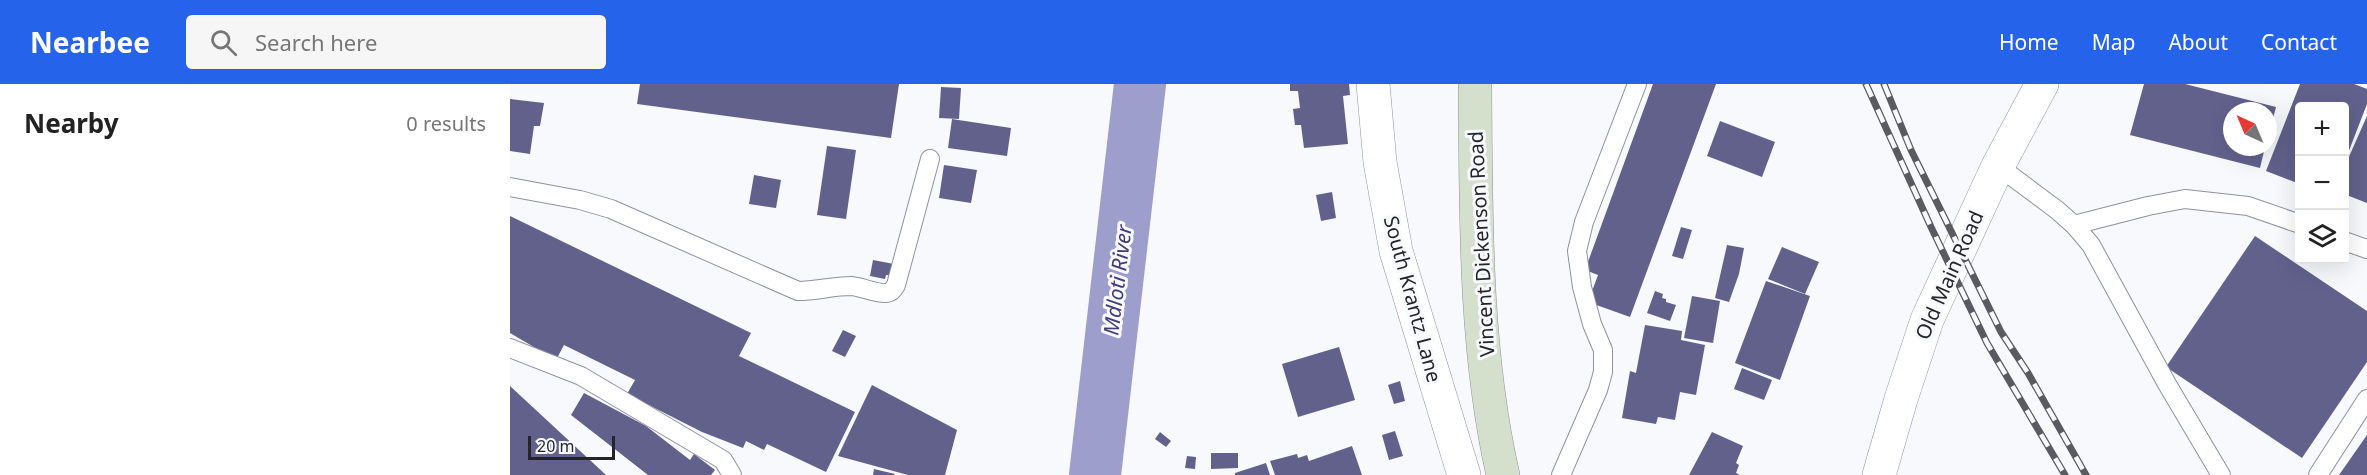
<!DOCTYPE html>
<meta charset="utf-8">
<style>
:root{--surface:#fff;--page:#f6f6f6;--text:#222;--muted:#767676;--line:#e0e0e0;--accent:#2563eb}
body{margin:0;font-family:"Noto Sans",sans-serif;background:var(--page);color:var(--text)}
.controls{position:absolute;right:18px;top:18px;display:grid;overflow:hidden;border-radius:6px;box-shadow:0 6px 24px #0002}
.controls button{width:54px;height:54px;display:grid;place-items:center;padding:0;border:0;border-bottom:2px solid var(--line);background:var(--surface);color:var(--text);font:30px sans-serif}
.compass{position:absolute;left:1713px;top:18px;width:54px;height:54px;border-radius:50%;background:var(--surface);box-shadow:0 6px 24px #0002;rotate:316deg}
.scale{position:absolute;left:18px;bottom:15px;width:87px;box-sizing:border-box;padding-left:6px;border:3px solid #24242b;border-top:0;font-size:16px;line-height:21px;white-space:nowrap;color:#24242b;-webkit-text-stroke:4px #f8f9fd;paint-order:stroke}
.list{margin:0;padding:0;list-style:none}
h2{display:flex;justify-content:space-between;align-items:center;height:78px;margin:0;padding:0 24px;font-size:26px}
h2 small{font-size:20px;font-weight:400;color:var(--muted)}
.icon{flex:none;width:33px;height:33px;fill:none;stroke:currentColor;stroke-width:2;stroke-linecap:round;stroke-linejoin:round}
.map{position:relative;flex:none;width:1857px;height:391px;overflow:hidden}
header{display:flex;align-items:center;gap:36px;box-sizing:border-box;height:84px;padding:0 30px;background:var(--accent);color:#fff}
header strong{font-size:28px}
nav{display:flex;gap:33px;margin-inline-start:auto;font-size:21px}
.search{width:420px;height:54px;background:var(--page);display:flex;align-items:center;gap:15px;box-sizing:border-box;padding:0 21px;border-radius:6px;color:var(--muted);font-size:22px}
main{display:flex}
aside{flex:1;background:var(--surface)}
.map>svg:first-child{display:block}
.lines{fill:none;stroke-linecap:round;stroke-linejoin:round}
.river{stroke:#9e9ecd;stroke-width:52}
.building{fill:#61618c}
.service-casing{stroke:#8f90a2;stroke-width:20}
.minor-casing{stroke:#8f90a2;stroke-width:34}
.tertiary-casing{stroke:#8f90a2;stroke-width:34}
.secondary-casing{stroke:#8f90a2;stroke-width:34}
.service{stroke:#fff;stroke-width:18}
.minor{stroke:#fff;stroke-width:33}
.tertiary{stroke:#fff;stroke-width:33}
.secondary{stroke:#d4e0cb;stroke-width:33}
.rail-casing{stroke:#5a5b61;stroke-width:7}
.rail{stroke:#f8f9fd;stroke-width:4.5;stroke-dasharray:14;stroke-linecap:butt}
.labels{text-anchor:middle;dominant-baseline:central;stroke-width:6;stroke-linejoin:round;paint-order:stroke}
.street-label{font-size:20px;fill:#24242b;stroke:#f8f9fd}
.water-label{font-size:21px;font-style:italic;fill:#423d79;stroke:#f8f9fd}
</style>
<header>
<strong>Nearbee</strong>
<div class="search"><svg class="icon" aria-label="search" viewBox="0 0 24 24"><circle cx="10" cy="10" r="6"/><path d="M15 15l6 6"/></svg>Search here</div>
<nav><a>Home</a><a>Map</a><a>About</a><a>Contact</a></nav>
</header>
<main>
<aside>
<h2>Nearby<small>0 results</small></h2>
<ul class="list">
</ul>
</aside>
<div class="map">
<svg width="1857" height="391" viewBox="0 0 1857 391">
<rect width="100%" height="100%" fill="#f8f9fd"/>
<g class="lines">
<polyline class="river" points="585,391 630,0"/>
</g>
<g class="building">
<polygon points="130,0 389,0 381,54 127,20"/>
<polygon points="780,0 839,0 840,11 833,12 838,60 794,64 791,41 785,41 783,25 790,24 788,7 780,7"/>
<polygon points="1143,0 1206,0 1120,233 1078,218 1088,191 1075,186"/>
<polygon points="1634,0 1675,0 1766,23 1759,50 1758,27 1722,27 1722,63 1755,63 1750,84 1620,51"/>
<polygon points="1790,0 1844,0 1857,5 1857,20 1835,77 1834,22 1790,22 1790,100 1756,87"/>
<polygon points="431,3 451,4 449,35 429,34"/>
<polygon points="0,15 34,19 30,42 24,42 20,70 0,67"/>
<polygon points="1857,32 1857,119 1834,110 1834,84"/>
<polygon points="442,35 501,44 497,72 438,64"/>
<polygon points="1210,37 1265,58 1252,93 1197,72"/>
<polygon points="317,62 346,66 336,135 307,131"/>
<polygon points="434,81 467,86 461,119 429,114"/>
<polygon points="244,91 271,96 266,124 239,120"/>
<polygon points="822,108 826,134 811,137 806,111"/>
<polygon points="0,132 241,249 229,272 345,328 316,388 257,360 254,366 236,357 233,364 192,348 117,310 125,296 54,261 46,276 0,249"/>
<polygon points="1171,143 1182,146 1173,175 1162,172"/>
<polygon points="1745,152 1857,227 1857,278 1792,374 1656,283"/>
<polygon points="1217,161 1234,164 1229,190 1219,218 1205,214"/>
<polygon points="1272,163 1309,178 1295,210 1258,195"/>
<polygon points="363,176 389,181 387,192 376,191 375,195 360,192"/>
<polygon points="1256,197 1300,212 1270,296 1225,279"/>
<polygon points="1145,207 1153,210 1152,214 1156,215 1156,218 1166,221 1160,237 1137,229"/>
<polygon points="1182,212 1210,217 1203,259 1174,254"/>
<polygon points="1135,241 1172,247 1171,256 1195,261 1186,311 1170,308 1165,336 1148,333 1146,340 1112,334 1120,287 1126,289"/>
<polygon points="333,246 346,252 335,273 322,267"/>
<polygon points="829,263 845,316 788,333 772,280"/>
<polygon points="1232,284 1262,296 1254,316 1224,305"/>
<polygon points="890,297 895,317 884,320 878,301"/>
<polygon points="362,301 447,346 435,391 398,391 328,372"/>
<polygon points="0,302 96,391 0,391"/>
<polygon points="74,309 136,342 180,376 184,370 205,386 201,391 138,391 61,331"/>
<polygon points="885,347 893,372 879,376 872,351"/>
<polygon points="650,348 661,357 656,363 645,355"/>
<polygon points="1202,348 1233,362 1226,379 1229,381 1226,389 1230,391 1179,391"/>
<polygon points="1857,351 1857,391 1829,391"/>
<polygon points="842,362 852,391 765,391 760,377 787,370 788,374 797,371 799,377"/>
<polygon points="701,369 728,369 728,384 701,385"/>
<polygon points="677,372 686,373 685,385 675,384"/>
<polygon points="756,379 760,391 725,391 725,389"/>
<polygon points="364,385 385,390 384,391 363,391"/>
</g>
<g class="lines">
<defs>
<g id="service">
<polyline points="1488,82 1547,126 1564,141 1581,161 1657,300 1711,391"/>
<path d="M 0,103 L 70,116 L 101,125 L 288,207 C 306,207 323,202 341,202 C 353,203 363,209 375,209 C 381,209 383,206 386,201 L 420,75"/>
<polyline points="1564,141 1638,122 1675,115 1738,122 1790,140"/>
<polyline points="1834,157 1857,165"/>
<polyline points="0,264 71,292 213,376 222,391"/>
<polyline points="1051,391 1088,306 1093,288 1093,266 1082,240 1072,203 1067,167 1074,138 1127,0"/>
<polyline points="1808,391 1857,315"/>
</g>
<polyline id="minor" points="863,0 870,78 886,167 954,391"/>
<polyline id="tertiary" points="1369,391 1391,315 1417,236 1488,82 1532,0"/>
<path id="secondary" d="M 965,0 C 966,129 964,264 993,391"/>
</defs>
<use href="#service" class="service-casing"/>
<use href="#minor" class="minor-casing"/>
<use href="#tertiary" class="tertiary-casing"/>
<use href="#secondary" class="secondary-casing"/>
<use href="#service" class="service"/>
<use href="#minor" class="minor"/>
<use href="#tertiary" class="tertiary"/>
<use href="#secondary" class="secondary"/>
<defs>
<g id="rail">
<polyline points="1356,0 1421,143 1477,259 1555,391"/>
<polyline points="1374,0 1401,66 1491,248 1518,289 1576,391"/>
</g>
</defs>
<use href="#rail" class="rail-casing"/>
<use href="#rail" class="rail"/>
</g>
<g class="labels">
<g class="street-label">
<text transform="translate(971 160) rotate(-93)">Vincent Dickenson Road</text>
<text transform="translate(1439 191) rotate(-66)">Old Main Road</text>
<text transform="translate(903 215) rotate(75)">South Krantz Lane</text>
</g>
<g class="water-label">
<text transform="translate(607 196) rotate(-83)">Mdloti River</text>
</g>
</g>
</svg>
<div class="controls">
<button>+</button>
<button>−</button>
<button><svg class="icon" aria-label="layers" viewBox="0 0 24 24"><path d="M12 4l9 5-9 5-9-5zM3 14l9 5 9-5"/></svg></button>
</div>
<svg class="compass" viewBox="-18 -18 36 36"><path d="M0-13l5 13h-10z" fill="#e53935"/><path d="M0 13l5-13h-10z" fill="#767676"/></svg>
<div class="scale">20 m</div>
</div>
</main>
